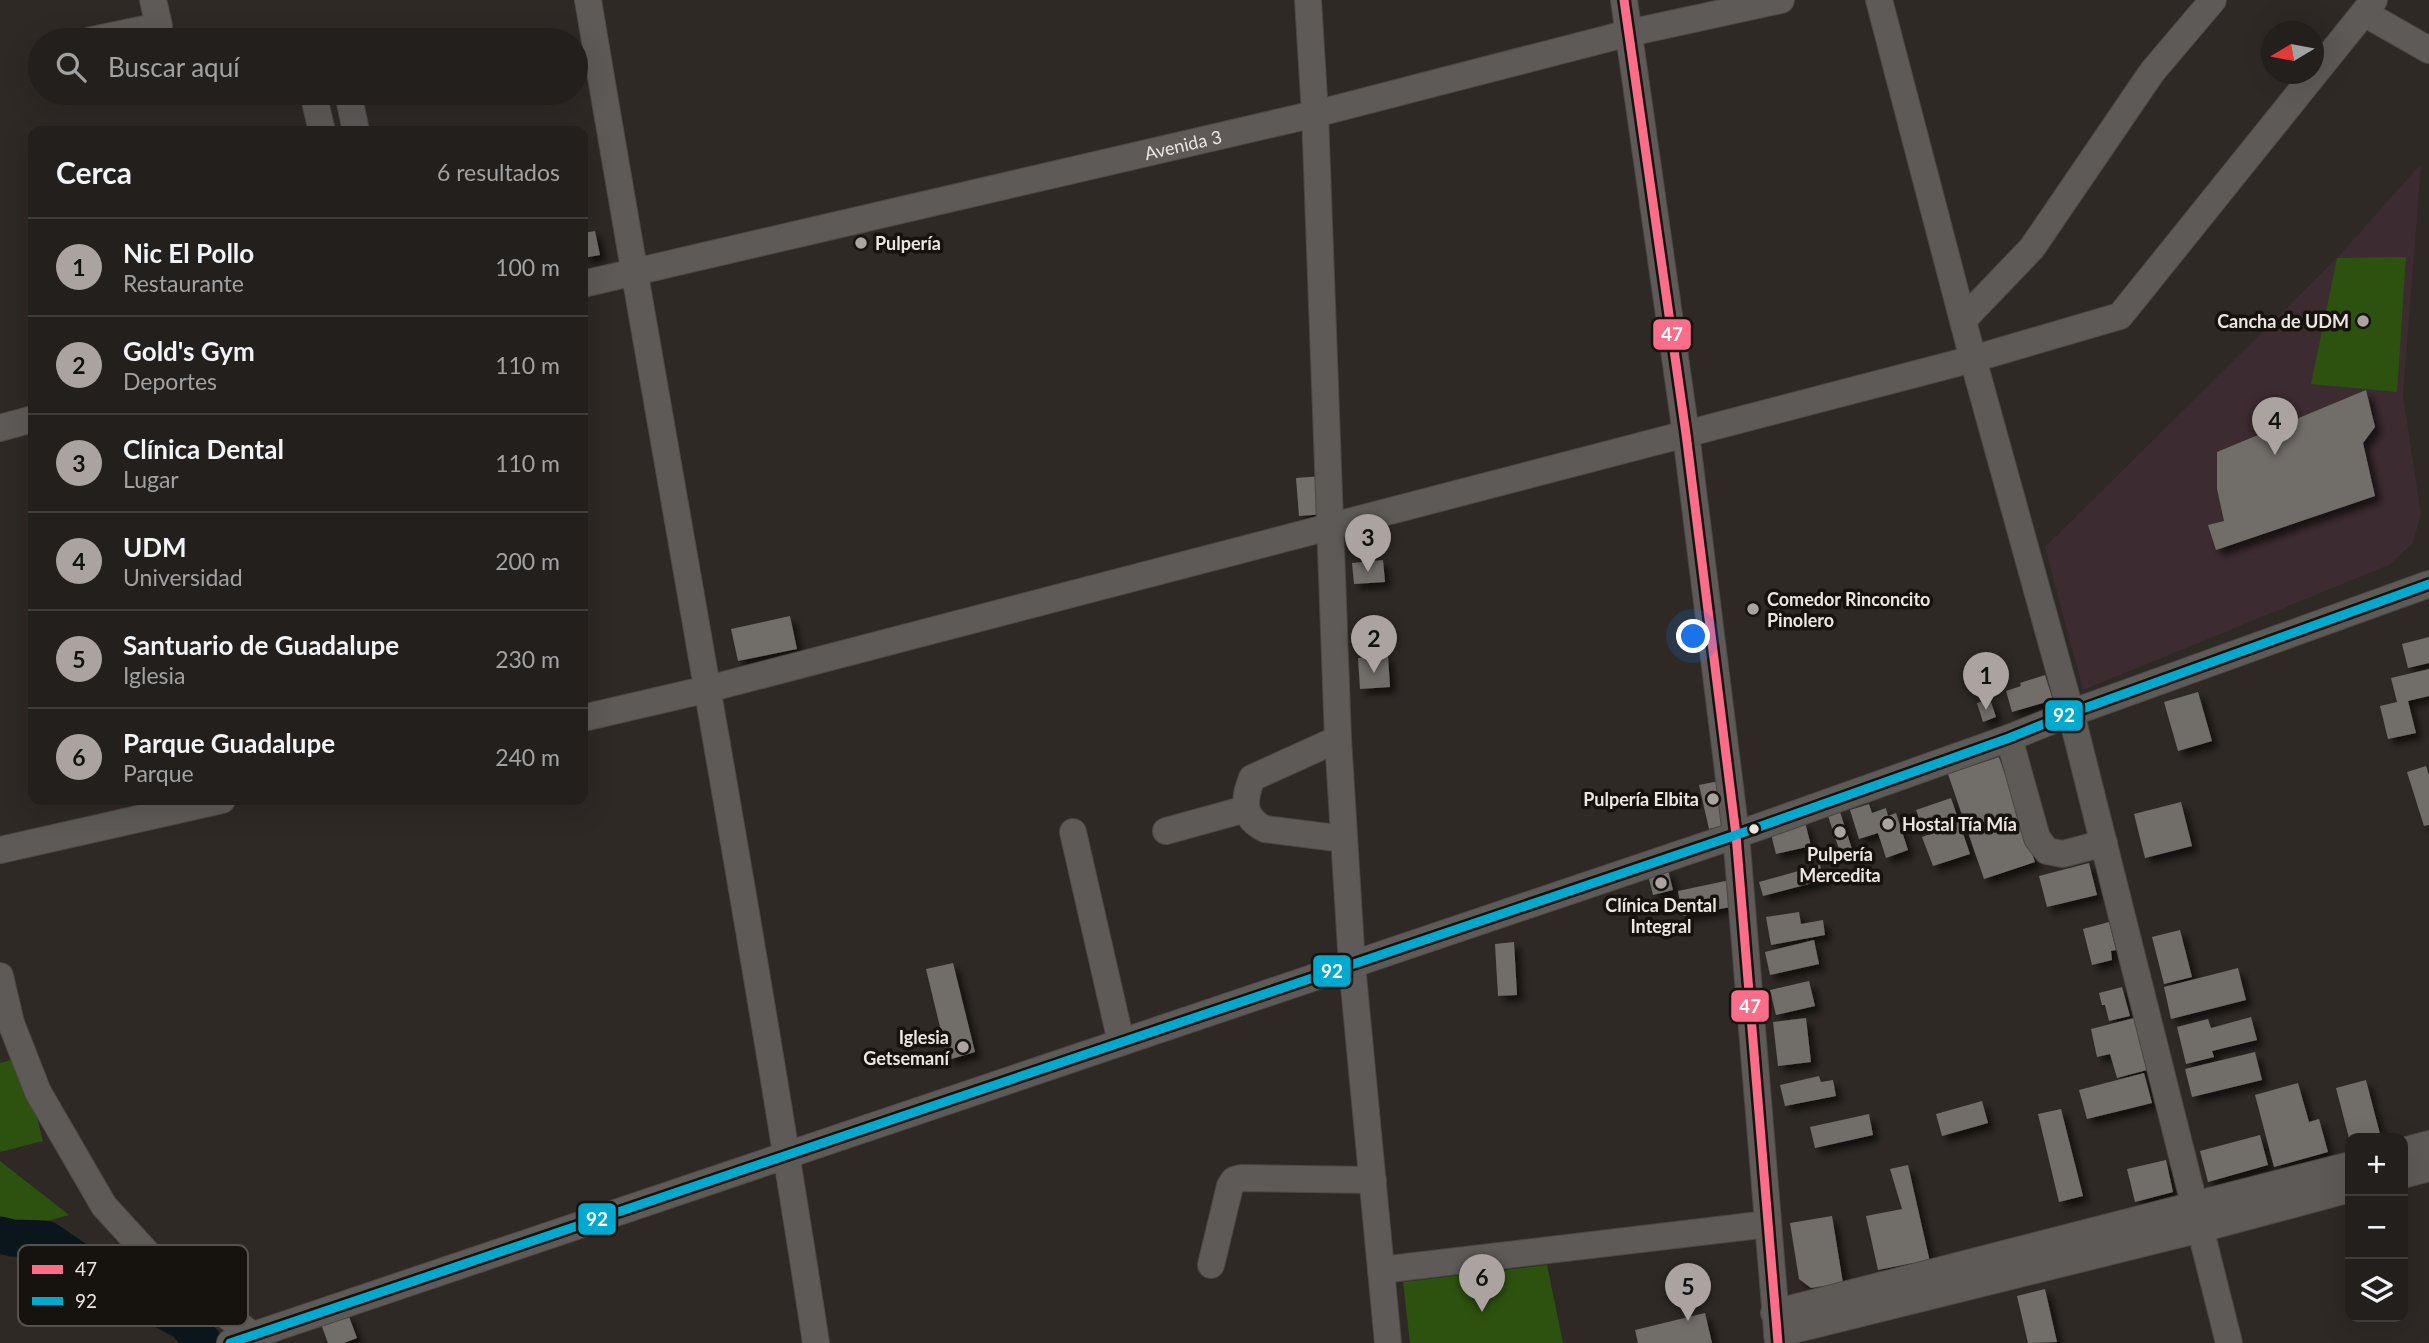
<!DOCTYPE html>
<html lang="es">
<meta charset="utf-8">
<style>
:root{--surface:#221f1c;--page:#2e2c29;--text:#f1f3f6;--muted:#a2a2a3;--line:#3f3d3b;--accent:#aaa39f}
body{margin:0;font-family:Lato,sans-serif;background:var(--page);color:var(--text)}
.controls{position:absolute;right:21px;bottom:21px;display:grid;overflow:hidden;border-radius:14px;box-shadow:0 7px 28px #0002}
.controls button{width:63px;height:63px;display:grid;place-items:center;padding:0;border:0;border-bottom:2px solid var(--line);background:var(--surface);color:var(--text);font:35px sans-serif}
.compass{position:absolute;left:2261px;top:21px;width:63px;height:63px;border-radius:50%;background:var(--surface);box-shadow:0 7px 28px #0002;rotate:260deg}
.you{position:absolute;left:1694px;top:637px;width:24px;height:24px;margin:-18px;border:5px solid #fff;border-radius:50%;background:#1a73e8;box-shadow:0 0 0 10px #1a73e833}
.badge{display:grid;place-items:center;width:46px;height:46px;border-radius:50%;background:var(--accent);color:#111;font-size:23px;font-weight:700}
.pin{position:absolute;translate:-50% -58px;filter:drop-shadow(0 2px 4px #0008)}
.pin::after{content:'';position:absolute;top:37px;width:24px;height:21px;background:inherit;clip-path:polygon(0 0,100% 0,50% 100%)}
.list{margin:0;padding:0;list-style:none}
h2{display:flex;justify-content:space-between;align-items:center;height:91px;margin:0;padding:0 28px;font-size:30px}
h2 small{font-size:23px;font-weight:400;color:var(--muted)}
.list li{display:grid;grid-template-columns:46px 1fr auto;gap:21px;align-items:center;box-sizing:border-box;height:98px;padding:0 28px;border-top:2px solid var(--line)}
.list b{display:block;font-size:26px;white-space:nowrap}
.list p{margin:0;font-size:23px;white-space:nowrap;color:var(--muted)}
.list em{font-size:23px;font-style:normal;color:var(--muted)}
.icon{flex:none;width:38px;height:38px;fill:none;stroke:currentColor;stroke-width:2;stroke-linecap:round;stroke-linejoin:round}
.map{position:relative;flex:none;width:2429px;height:1343px;overflow:hidden}
.search{position:absolute;background:var(--surface);box-shadow:0 7px 28px #0002;left:28px;top:28px;width:560px;height:77px;display:flex;align-items:center;gap:18px;box-sizing:border-box;padding:0 24px;border-radius:38px;color:var(--muted);font-size:26px}
.panel{position:absolute;background:var(--surface);box-shadow:0 7px 28px #0002;left:28px;top:126px;width:560px;height:679px;border-radius:14px}
.map>svg:first-child{display:block}
.education{fill:#3c2b31}
.green{fill:#2d520f}
.lines{fill:none;stroke-linecap:round;stroke-linejoin:round}
.river{stroke:#0a161c;stroke-width:37}
.building{fill:#716d69;filter:url(#shadow)}
.minor-casing{stroke:#4c4744;stroke-width:28}
.minor{stroke:#5d5a58;stroke-width:26}
.bus-1-casing{stroke:#16120e;stroke-width:14}
.bus-2-casing{stroke:#16120e;stroke-width:14}
.bus-1{stroke:#fb6d88;stroke-width:9}
.bus-2{stroke:#00a9ce;stroke-width:9}
.poi-dot{fill:#aaa39f;stroke:#16120e;stroke-width:2.5}
.bus-dot{fill:#ece5e0;stroke:#16120e;stroke-width:2.5}
.labels{text-anchor:middle;dominant-baseline:central;stroke-width:7;stroke-linejoin:round;paint-order:stroke}
.street-label{font-size:18px;fill:#ece5e0;stroke:#16120e}
.poi-label{font-size:18px;font-weight:bold;fill:#ece5e0;stroke:#16120e;text-anchor:start}
.key{fill:#16120e;stroke:#56514d;stroke-width:2}
.key-label{font-size:19px;fill:#ece5e0}
.line-badge{stroke:#16120e;stroke-width:2.5}
.badge-label{font-size:19px;text-anchor:middle;font-weight:bold;fill:#fff}
</style>
<div class="map">
<svg width="2429" height="1343" viewBox="0 0 2429 1343">
<defs>
<filter id="shadow"><feDropShadow dx="6" dy="6" stdDeviation="3.5" flood-color="#0009"/></filter>
</defs>
<rect width="100%" height="100%" fill="#2e2925"/>
<polygon class="education" points="2421,164 2403,395 2421,514 2413,543 2389,565 2083,690 2045,547 2337,258"/>
<g class="green">
<polygon points="2406,257 2397,392 2311,384 2337,258"/>
<polygon points="21,1057 43,1141 0,1152 0,1063"/>
<polygon points="0,1161 69,1215 13,1231 0,1221"/>
<polygon points="1547,1265 1563,1343 1410,1343 1403,1282"/>
</g>
<g class="lines">
<polyline class="river" points="0,1235 12,1238 46,1239 106,1280 185,1322 204,1343"/>
</g>
<g class="building">
<polygon points="595,231 600,255 583,258 583,233"/>
<polygon points="2366,390 2375,427 2363,443 2375,496 2216,550 2208,525 2224,521 2217,489 2217,452"/>
<polygon points="1323,476 1326,514 1299,516 1296,478"/>
<polygon points="1383,560 1385,582 1354,584 1352,563"/>
<polygon points="790,616 797,649 738,661 731,629"/>
<polygon points="2429,637 2429,663 2408,668 2402,644"/>
<polygon points="1388,656 1390,687 1360,689 1358,658"/>
<polygon points="2429,669 2429,696 2408,701 2416,733 2388,739 2380,706 2397,702 2391,678"/>
<polygon points="2045,675 2053,700 2012,712 2006,691 2021,686 2020,683"/>
<polygon points="2198,692 2212,741 2178,751 2164,702"/>
<polygon points="1990,699 1996,717 1983,722 1977,703"/>
<polygon points="1999,757 2035,862 1984,879 1948,774"/>
<polygon points="2426,766 2429,775 2429,825 2424,826 2407,772"/>
<polygon points="1719,781 1722,826 1709,829 1699,785"/>
<polygon points="1951,798 1970,854 1933,866 1922,837 1944,829 1939,815 1920,821 1916,810"/>
<polygon points="2181,802 2192,846 2145,858 2134,814"/>
<polygon points="1869,804 1872,813 1886,808 1888,816 1896,813 1908,850 1886,858 1878,833 1859,839 1850,810"/>
<polygon points="1840,812 1852,849 1840,852 1828,816"/>
<polygon points="1805,822 1811,846 1776,854 1770,830"/>
<polygon points="2089,863 2097,895 2047,907 2039,876"/>
<polygon points="1820,865 1824,880 1763,896 1759,882"/>
<polygon points="1668,870 1673,890 1653,895 1648,875"/>
<polygon points="1730,880 1736,906 1683,916 1678,891"/>
<polygon points="1799,912 1801,924 1823,920 1825,935 1771,945 1766,917"/>
<polygon points="2109,922 2116,950 2111,951 2112,960 2092,965 2083,929"/>
<polygon points="2180,930 2192,977 2164,984 2152,937"/>
<polygon points="1814,940 1819,964 1770,975 1765,952"/>
<polygon points="1514,942 1517,995 1498,996 1495,944"/>
<polygon points="953,963 975,1052 948,1060 926,969"/>
<polygon points="2238,968 2246,1000 2171,1019 2164,987"/>
<polygon points="1809,981 1815,1006 1776,1015 1770,990"/>
<polygon points="2122,987 2130,1016 2109,1021 2105,1005 2102,1005 2099,993"/>
<polygon points="2251,1017 2257,1040 2212,1051 2214,1057 2186,1064 2177,1027 2208,1019 2211,1028"/>
<polygon points="1806,1018 1811,1062 1778,1066 1773,1022"/>
<polygon points="2134,1018 2147,1070 2117,1078 2110,1054 2097,1057 2091,1029"/>
<polygon points="2255,1052 2262,1080 2192,1097 2185,1069"/>
<polygon points="2144,1073 2152,1103 2087,1119 2079,1090"/>
<polygon points="1819,1076 1821,1082 1833,1080 1836,1096 1785,1106 1780,1085"/>
<polygon points="2366,1080 2381,1138 2349,1138 2336,1088"/>
<polygon points="2298,1083 2309,1122 2319,1119 2328,1152 2274,1167 2255,1095"/>
<polygon points="1982,1101 1988,1123 1942,1136 1936,1114"/>
<polygon points="2061,1109 2083,1196 2059,1202 2038,1114"/>
<polygon points="1869,1114 1873,1135 1815,1148 1810,1127"/>
<polygon points="2260,1135 2268,1165 2208,1182 2200,1151"/>
<polygon points="2166,1160 2173,1192 2135,1202 2127,1169"/>
<polygon points="1908,1165 1930,1262 1913,1266 1913,1263 1878,1270 1866,1216 1902,1209 1890,1169"/>
<polygon points="1832,1216 1843,1283 1811,1288 1799,1279 1790,1223"/>
<polygon points="2045,1289 2057,1342 2028,1343 2017,1296"/>
<polygon points="1705,1313 1712,1343 1638,1343 1635,1330"/>
<polygon points="348,1314 357,1338 344,1343 328,1343 321,1324"/>
</g>
<g class="lines">
<defs>
<g id="minor">
<path d="M 588,0 C 663,448 747,894 816,1343"/>
<polyline points="1308,0 1315,114 1338,739 1352,965 1388,1343"/>
<polyline points="1624,0 1686,434 1736,835 1778,1343"/>
<polyline points="1879,0 1973,359 2071,713 2229,1343"/>
<polyline points="2364,13 2429,50"/>
<polyline points="92,40 159,26 153,0"/>
<polyline points="349,98 356,131"/>
<polyline points="316,106 322,131"/>
<path id="s1" d="M 583,284 L 1315,114 L 1629,33 L 1781,0"/>
<polyline points="1963,320 2032,248 2152,72 2213,0"/>
<polyline points="0,428 33,419"/>
<polyline points="583,718 708,689 1973,359 2120,316 2374,0"/>
<polyline points="2009,738 2037,838 2047,851 2063,854 2104,843"/>
<path d="M 1338,739 L 1252,778 C 1243,800 1242,818 1265,829 L 1344,839"/>
<polyline points="1166,831 1246,809"/>
<polyline points="1073,832 1121,1042"/>
<polyline points="0,850 222,800"/>
<polyline points="0,976 11,1023 38,1092 104,1206 148,1254 253,1336"/>
<polyline points="2403,1151 2429,1144"/>
<polyline points="2403,1175 2429,1168"/>
<polyline points="1211,1265 1230,1186 1234,1180 1241,1178 1373,1180"/>
<polyline points="1381,1270 1768,1224"/>
<polyline points="1774,1313 2350,1165"/>
<polyline points="1777,1334 2201,1229 2350,1189"/>
<polyline points="230,1343 1736,835 2009,738 2071,713 2429,584"/>
</g>
</defs>
<use href="#minor" class="minor-casing"/>
<use href="#minor" class="minor"/>
<defs>
<polyline id="bus-1" points="1624,0 1686,434 1736,835 1778,1343"/>
<polyline id="bus-2" points="230,1343 1736,835 2009,738 2071,713 2429,584"/>
</defs>
<use href="#bus-1" class="bus-1-casing"/>
<use href="#bus-2" class="bus-2-casing"/>
<use href="#bus-1" class="bus-1"/>
<use href="#bus-2" class="bus-2"/>
</g>
<g class="poi-dot">
<circle cx="861" cy="243" r="7"/>
<circle cx="2363" cy="321" r="7"/>
<circle cx="1753" cy="609" r="7"/>
<circle cx="1713" cy="799" r="7"/>
<circle cx="1888" cy="824" r="7"/>
<circle cx="1840" cy="832" r="7"/>
<circle cx="1661" cy="883" r="7"/>
<circle cx="963" cy="1047" r="7"/>
</g>
<circle class="bus-dot" cx="1754" cy="829" r="6"/>
<g class="labels">
<g class="street-label">
<text stroke="none"><textPath href="#s1" startOffset="616">Avenida 3</textPath></text>
</g>
<g class="poi-label">
<text x="875" y="243">Pulpería</text>
<text x="2349" y="321" text-anchor="end">Cancha de UDM</text>
<text x="1767" y="599">Comedor Rinconcito<tspan x="1767" dy="21">Pinolero</tspan></text>
<text x="1699" y="799" text-anchor="end">Pulpería Elbita</text>
<text x="1902" y="824">Hostal Tía Mía</text>
<text x="1840" y="854" text-anchor="middle">Pulpería<tspan x="1840" dy="21">Mercedita</tspan></text>
<text x="1661" y="905" text-anchor="middle">Clínica Dental<tspan x="1661" dy="21">Integral</tspan></text>
<text x="949" y="1037" text-anchor="end">Iglesia<tspan x="949" dy="21">Getsemaní</tspan></text>
</g>
</g>
<rect x="18" y="1245" width="230" height="81" rx="10" class="key"/>
<rect x="32" y="1265" width="31" height="9" fill="#fb6d88"/>
<rect x="32" y="1297" width="31" height="8" fill="#00a9ce"/>
<g class="key-label">
<text x="75" y="1276">47</text>
<text x="75" y="1308">92</text>
</g>
<g class="line-badge">
<rect x="1652" y="318" width="40" height="33" rx="7" fill="#fb6d88"/>
<rect x="2044" y="699" width="40" height="33" rx="7" fill="#00a9ce"/>
<rect x="1312" y="954" width="40" height="34" rx="7" fill="#00a9ce"/>
<rect x="1730" y="989" width="40" height="34" rx="7" fill="#fb6d88"/>
<rect x="577" y="1202" width="40" height="34" rx="7" fill="#00a9ce"/>
</g>
<g class="badge-label">
<text x="1672" y="341">47</text>
<text x="2064" y="722">92</text>
<text x="1332" y="978">92</text>
<text x="1750" y="1013">47</text>
<text x="597" y="1226">92</text>
</g>
</svg>
<div class="controls">
<button>+</button>
<button>−</button>
<button><svg class="icon" aria-label="layers" viewBox="0 0 24 24"><path d="M12 4l9 5-9 5-9-5zM3 14l9 5 9-5"/></svg></button>
</div>
<svg class="compass" viewBox="-18 -18 36 36"><path d="M0-13l5 13h-10z" fill="#e53935"/><path d="M0 13l5-13h-10z" fill="#a2a2a3"/></svg>
<div class="you"></div>
<div class="pin badge" style="left:1986px;top:710px">1</div>
<div class="pin badge" style="left:1374px;top:673px">2</div>
<div class="pin badge" style="left:1368px;top:572px">3</div>
<div class="pin badge" style="left:2275px;top:455px">4</div>
<div class="pin badge" style="left:1688px;top:1321px">5</div>
<div class="pin badge" style="left:1482px;top:1312px">6</div>
<div class="search"><svg class="icon" aria-label="search" viewBox="0 0 24 24"><circle cx="10" cy="10" r="6"/><path d="M15 15l6 6"/></svg>Buscar aquí</div>
<section class="panel">
<h2>Cerca<small>6 resultados</small></h2>
<ul class="list">
<li><span class="badge">1</span><div><b>Nic El Pollo</b><p>Restaurante</p></div><em>100 m</em></li>
<li><span class="badge">2</span><div><b>Gold's Gym</b><p>Deportes</p></div><em>110 m</em></li>
<li><span class="badge">3</span><div><b>Clínica Dental</b><p>Lugar</p></div><em>110 m</em></li>
<li><span class="badge">4</span><div><b>UDM</b><p>Universidad</p></div><em>200 m</em></li>
<li><span class="badge">5</span><div><b>Santuario de Guadalupe</b><p>Iglesia</p></div><em>230 m</em></li>
<li><span class="badge">6</span><div><b>Parque Guadalupe</b><p>Parque</p></div><em>240 m</em></li>
</ul>
</section>
</div>
